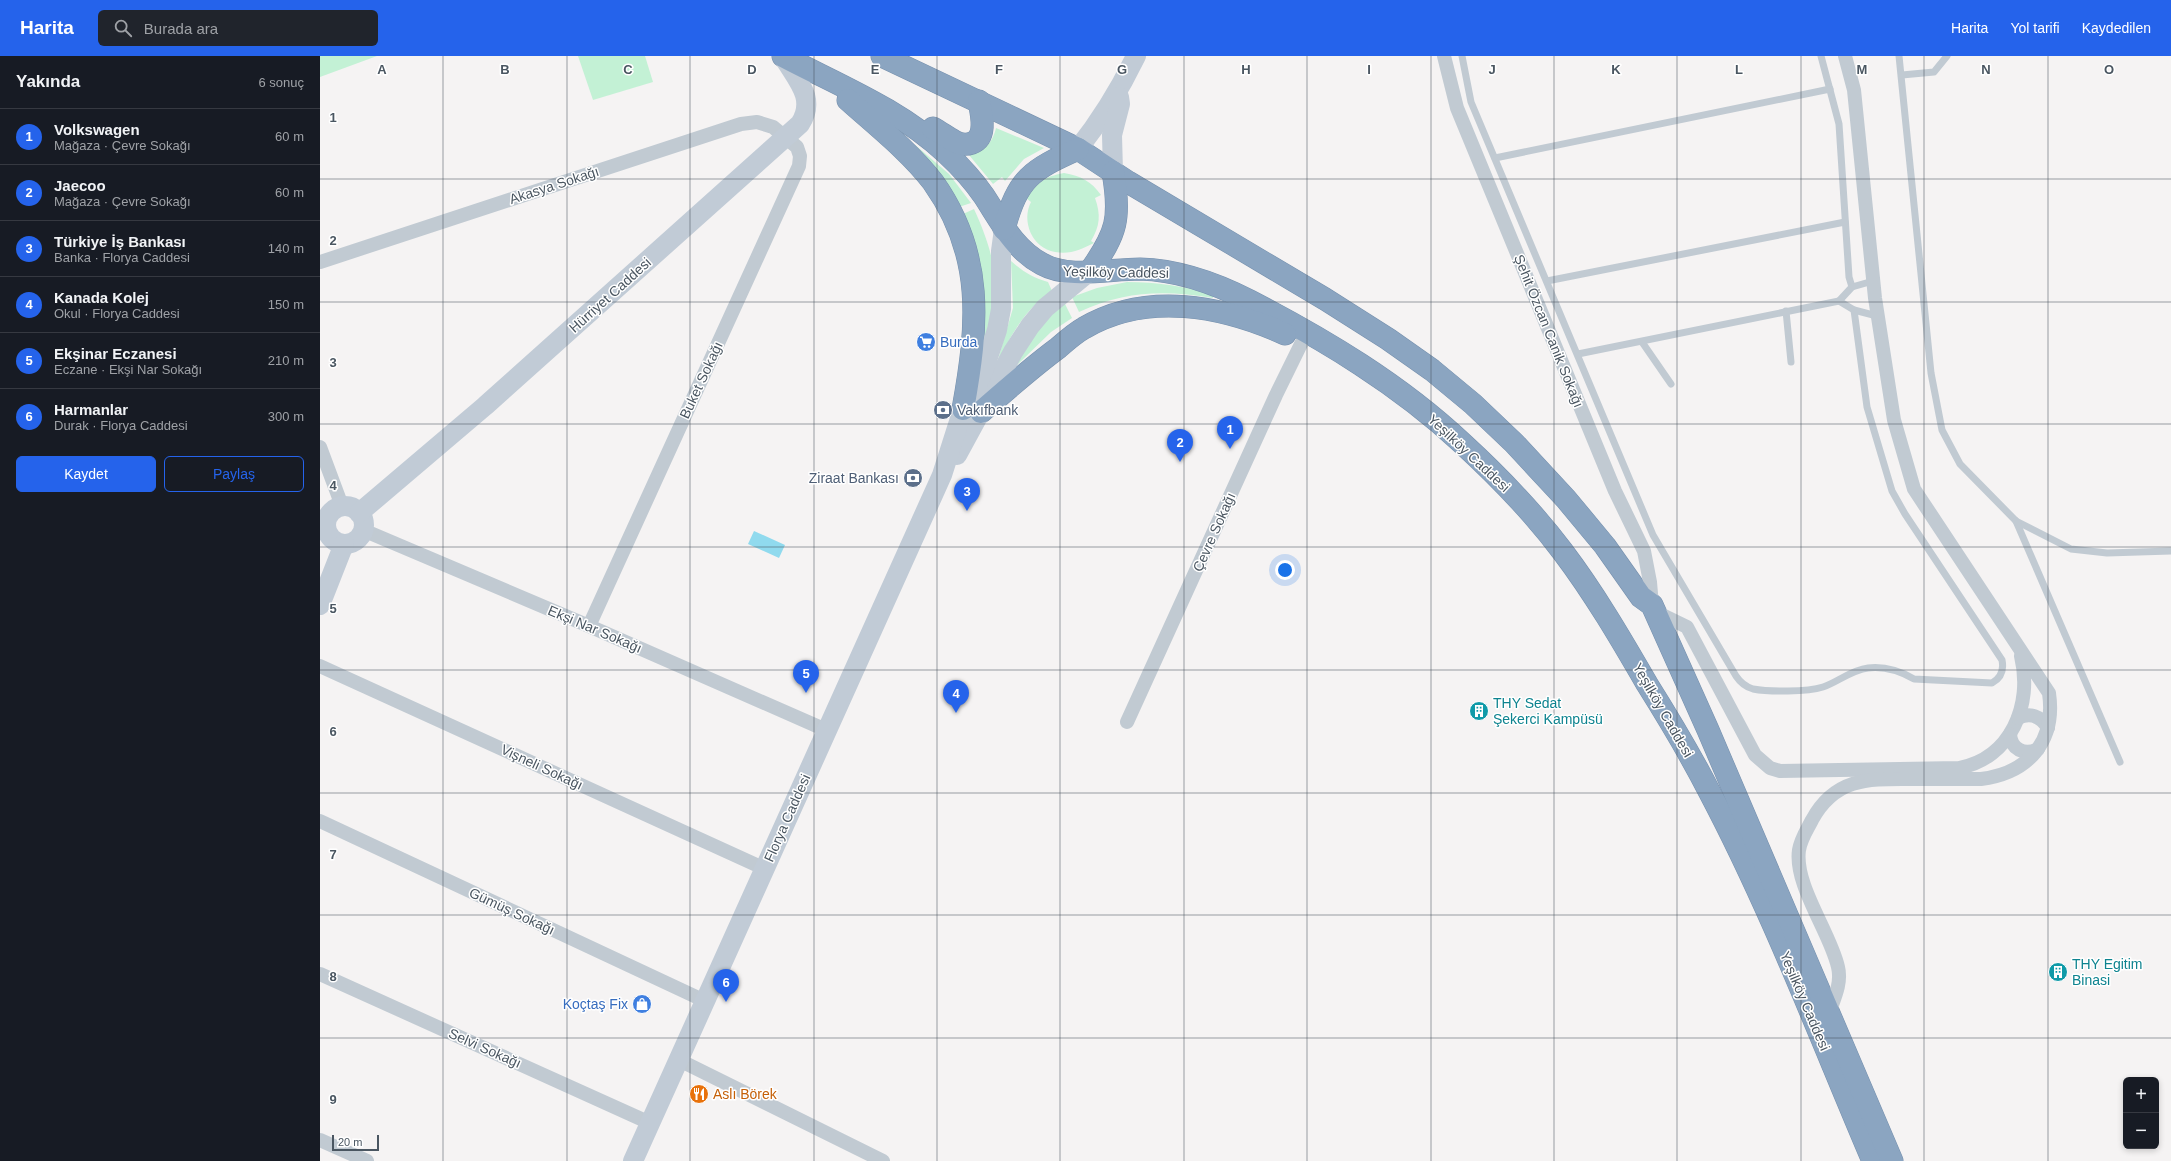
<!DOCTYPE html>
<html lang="tr">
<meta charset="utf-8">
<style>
:root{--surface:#171b24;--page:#20242c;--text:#f1f3f6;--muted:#9ea1a6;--line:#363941;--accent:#2563eb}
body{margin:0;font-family:Arial,sans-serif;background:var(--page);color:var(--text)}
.controls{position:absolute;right:12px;bottom:12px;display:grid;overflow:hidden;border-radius:6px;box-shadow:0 2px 6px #0003}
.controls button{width:36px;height:36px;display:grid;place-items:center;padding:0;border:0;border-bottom:1px solid var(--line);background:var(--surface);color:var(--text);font:20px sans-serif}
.scale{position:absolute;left:12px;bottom:10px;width:47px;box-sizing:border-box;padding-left:4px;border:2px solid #4a5661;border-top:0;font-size:11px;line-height:14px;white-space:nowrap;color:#4a5661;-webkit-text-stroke:3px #fff;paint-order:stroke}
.you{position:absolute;left:965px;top:514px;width:14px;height:14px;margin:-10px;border:3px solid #fff;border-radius:50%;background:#1a73e8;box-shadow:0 0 0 6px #1a73e833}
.badge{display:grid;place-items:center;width:26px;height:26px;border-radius:50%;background:var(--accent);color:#fff;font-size:13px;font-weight:700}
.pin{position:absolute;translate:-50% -33px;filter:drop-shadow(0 1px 2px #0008)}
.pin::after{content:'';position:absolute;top:21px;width:14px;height:12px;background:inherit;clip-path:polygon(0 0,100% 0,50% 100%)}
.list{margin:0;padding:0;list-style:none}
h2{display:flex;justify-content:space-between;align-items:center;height:52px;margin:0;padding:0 16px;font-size:17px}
h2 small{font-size:13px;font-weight:400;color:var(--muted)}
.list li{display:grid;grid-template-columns:26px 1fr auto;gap:12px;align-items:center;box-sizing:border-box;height:56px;padding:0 16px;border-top:1px solid var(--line)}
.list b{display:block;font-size:15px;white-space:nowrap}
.list p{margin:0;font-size:13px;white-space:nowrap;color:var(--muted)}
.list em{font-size:13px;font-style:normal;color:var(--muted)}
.actions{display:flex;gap:8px;padding:12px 16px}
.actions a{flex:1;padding:9px 0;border:1px solid var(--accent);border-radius:6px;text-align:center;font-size:14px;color:var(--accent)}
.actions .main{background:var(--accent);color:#fff}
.icon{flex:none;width:22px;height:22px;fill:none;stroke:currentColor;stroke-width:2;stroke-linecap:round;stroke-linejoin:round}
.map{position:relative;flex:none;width:1851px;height:1105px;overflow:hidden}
header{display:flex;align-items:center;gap:24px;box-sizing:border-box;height:56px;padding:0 20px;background:var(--accent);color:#fff}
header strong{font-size:19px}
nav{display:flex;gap:22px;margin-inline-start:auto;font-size:14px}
.search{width:280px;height:36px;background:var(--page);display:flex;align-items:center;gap:10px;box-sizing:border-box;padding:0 14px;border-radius:6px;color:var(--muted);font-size:15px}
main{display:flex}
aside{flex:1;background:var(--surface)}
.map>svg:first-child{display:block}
.green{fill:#c3f1d5}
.water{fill:#90daee}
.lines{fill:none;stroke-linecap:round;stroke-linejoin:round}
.highway-casing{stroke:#7690ad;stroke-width:23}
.lane{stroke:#c1cad2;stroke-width:7}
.street{stroke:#c1cad2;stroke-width:14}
.secondary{stroke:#c1cbd6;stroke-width:20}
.highway{stroke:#8ba5c1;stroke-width:22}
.grid{fill:none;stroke:#4a5661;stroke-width:1;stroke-opacity:0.55}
.labels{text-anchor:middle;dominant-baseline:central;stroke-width:3;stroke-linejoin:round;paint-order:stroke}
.street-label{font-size:14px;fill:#4a5661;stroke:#fff}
.shop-label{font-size:14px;fill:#366cbe;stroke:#fff;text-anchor:start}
.service-label{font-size:14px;fill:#4e5e75;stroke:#fff;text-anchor:start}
.culture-label{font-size:14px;fill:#0d838f;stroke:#fff;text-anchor:start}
.food-label{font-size:14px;fill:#c56008;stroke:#fff;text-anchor:start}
.grid-label{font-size:13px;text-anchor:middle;font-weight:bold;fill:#4a5661;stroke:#fff;stroke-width:3;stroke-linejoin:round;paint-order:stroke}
</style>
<header>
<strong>Harita</strong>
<div class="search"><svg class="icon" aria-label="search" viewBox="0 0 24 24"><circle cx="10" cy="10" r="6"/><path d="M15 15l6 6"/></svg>Burada ara</div>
<nav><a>Harita</a><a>Yol tarifi</a><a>Kaydedilen</a></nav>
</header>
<main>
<aside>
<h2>Yakında<small>6 sonuç</small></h2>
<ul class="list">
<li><span class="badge">1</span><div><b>Volkswagen</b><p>Mağaza · Çevre Sokağı</p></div><em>60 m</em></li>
<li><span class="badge">2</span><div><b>Jaecoo</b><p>Mağaza · Çevre Sokağı</p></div><em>60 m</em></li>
<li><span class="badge">3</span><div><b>Türkiye İş Bankası</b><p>Banka · Florya Caddesi</p></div><em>140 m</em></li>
<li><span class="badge">4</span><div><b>Kanada Kolej</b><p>Okul · Florya Caddesi</p></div><em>150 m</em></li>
<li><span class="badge">5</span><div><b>Ekşinar Eczanesi</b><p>Eczane · Ekşi Nar Sokağı</p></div><em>210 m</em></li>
<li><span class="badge">6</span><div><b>Harmanlar</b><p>Durak · Florya Caddesi</p></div><em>300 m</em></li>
</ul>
<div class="actions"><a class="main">Kaydet</a><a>Paylaş</a></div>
</aside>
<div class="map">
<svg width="1851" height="1105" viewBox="0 0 1851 1105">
<rect width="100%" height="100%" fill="#f5f3f3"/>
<g class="green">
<polygon points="0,0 57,0 0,21"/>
<polygon points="258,0 325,0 333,26 273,44"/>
<path d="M 676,72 L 724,92 L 704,103 L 685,125 L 682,121 L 673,128 L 649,99 C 665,94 672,88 676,72 Z"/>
<polygon points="594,88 629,118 651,147 639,151"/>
<path d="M 744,117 C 761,120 771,125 781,139 L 775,142 C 781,159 780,170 771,185 L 774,187 C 762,193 750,199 735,196 C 712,192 701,165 711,146 L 706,142 C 719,126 723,121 744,117 Z"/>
<path d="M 654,153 C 665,177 676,206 675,233 C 674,251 668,271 664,288 L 665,259 L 643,158 Z"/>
<path d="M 691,205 C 702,215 713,222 728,226 L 732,235 C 705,253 691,279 677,307 L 693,252 Z"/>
<path d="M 807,226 C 838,226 861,230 892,238 L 893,242 C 843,234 806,235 759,256 L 752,241 L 777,232 Z"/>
<polygon points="744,246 752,262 731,276 696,310 710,279"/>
</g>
<polygon class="water" points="434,475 465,489 459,502 428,488"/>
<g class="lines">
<defs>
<g id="highway">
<path d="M 463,0 C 518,29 581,54 626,97 C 640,110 653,124 664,140 C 681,166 694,193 722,208 C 749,223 789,213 820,213 C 859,214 895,227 930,245 C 1005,284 1079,328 1142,387 C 1178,420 1213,456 1243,496 C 1274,537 1301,583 1327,628 C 1349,663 1370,698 1389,735 C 1452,854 1500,981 1553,1105"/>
<polyline points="562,0 758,93 808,126 1005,243 1068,283 1112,314 1153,348 1194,387 1246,443 1285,490 1321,541 1332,549 1388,674 1572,1105"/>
<path d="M 528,44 C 557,70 589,95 613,126 C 665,199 658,270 643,353"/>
<path d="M 613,72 C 620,76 627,81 634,85 C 639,88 646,89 652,87 C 668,81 661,57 659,45"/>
<path d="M 684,173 C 698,122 711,114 758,93"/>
<path d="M 770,215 C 797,177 801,162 793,116"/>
<path d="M 661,356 C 686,334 711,312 738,292 C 746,285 755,277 764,272 C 827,235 903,250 965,278"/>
</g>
</defs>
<use href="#highway" class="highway-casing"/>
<g class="lane">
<path d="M 1142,0 L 1151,46 L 1333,479 L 1416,620 C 1420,626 1426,631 1433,633 C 1449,636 1487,636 1503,631 C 1518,626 1531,614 1548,612 C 1565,610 1580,615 1594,623 L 1672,627 C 1681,622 1684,614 1682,604 L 1585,458 L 1572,435 L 1547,351 L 1534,254"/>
<polyline points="1501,0 1519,68 1529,221 1532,231"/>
<polyline points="1579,0 1611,317 1622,374 1640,408 1696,465 1751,493 1787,497 1851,495"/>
<polyline points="1582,19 1614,16 1627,0"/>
<polyline points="1175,102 1510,33"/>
<polyline points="1227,225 1525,166"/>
<polyline points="1519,245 1534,254 1557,260"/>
<polyline points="1466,255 1471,306"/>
<polyline points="1322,286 1351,328"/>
<polyline points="1258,298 1519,245 1532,231 1553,225"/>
<polyline points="1696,465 1800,706"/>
</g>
<g class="street">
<polyline points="1124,0 1137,52 1295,435 1324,495 1330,526 1332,549"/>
<polyline points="0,206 421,68 437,66 453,71 477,91 480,100 479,110 269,570"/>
<polyline points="0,391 22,450"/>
<polyline points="43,474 269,570 506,674"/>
<polyline points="0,475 6,473"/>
<path d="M 1334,555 L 1367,571 L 1435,699 L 1450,712 L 1460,715 L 1639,712 C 1691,702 1713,649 1701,600"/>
<polyline points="0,610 445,813"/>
<path d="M 1698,662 C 1710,656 1721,660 1728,672"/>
<polyline points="807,666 956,339 982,286"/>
<path d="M 1690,678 C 1691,693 1704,700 1718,693"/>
<polyline points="0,765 385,945"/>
<polyline points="0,918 330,1067"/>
<path d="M 1509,957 C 1514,943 1522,927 1518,911 C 1510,876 1474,829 1479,794 C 1481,782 1487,774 1492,764 C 1516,720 1551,723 1594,723 C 1617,723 1639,723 1661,723 C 1709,717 1736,685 1729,637 L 1594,433 L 1574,364 L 1555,242 L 1534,34 L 1525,0"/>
<polyline points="359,1004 563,1105"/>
<polyline points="0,1084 47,1105"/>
</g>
<g class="secondary">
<path d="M 758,93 C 781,64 800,33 816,0"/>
<polyline points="793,116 792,79 800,48 799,41"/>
<polyline points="637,399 693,296 710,270 725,252 770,215"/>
<circle cx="25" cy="469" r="19"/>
<path d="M 39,457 L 165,350 L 480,68 C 497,42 476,23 463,0"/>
<polyline points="0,549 24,488"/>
<polyline points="313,1105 622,419 643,353 653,338 665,310 677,274 681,253 681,195 684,173"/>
</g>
<use href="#highway" class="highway"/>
</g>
<path class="grid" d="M 123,0 L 123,1105M 247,0 L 247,1105M 370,0 L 370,1105M 494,0 L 494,1105M 617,0 L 617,1105M 740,0 L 740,1105M 864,0 L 864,1105M 987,0 L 987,1105M 1111,0 L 1111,1105M 1234,0 L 1234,1105M 1357,0 L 1357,1105M 1481,0 L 1481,1105M 1604,0 L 1604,1105M 1728,0 L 1728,1105M 0,123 L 1851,123M 0,246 L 1851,246M 0,368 L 1851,368M 0,491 L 1851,491M 0,614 L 1851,614M 0,737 L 1851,737M 0,859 L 1851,859M 0,982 L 1851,982"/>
<defs>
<symbol id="supermarket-disc" viewBox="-11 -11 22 22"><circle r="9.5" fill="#3f7fe0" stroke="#fff"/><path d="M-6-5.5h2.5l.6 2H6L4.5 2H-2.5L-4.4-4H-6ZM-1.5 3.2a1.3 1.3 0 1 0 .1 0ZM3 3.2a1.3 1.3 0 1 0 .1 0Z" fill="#fff"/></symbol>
<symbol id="bank-disc" viewBox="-11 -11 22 22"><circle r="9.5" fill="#5c6f8a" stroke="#fff"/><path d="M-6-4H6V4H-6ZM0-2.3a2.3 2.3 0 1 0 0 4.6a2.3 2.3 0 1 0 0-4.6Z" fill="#fff"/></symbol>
<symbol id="building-disc" viewBox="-11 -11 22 22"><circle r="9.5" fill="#0f9aa8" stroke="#fff"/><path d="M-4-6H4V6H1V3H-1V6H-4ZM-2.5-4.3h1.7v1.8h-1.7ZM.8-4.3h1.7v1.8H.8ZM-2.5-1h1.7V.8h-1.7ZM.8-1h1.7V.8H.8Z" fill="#fff"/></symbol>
<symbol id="shop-disc" viewBox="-11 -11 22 22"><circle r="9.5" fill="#3f7fe0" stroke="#fff"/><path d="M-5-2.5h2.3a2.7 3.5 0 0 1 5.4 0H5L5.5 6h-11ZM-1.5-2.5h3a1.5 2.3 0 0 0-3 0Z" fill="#fff"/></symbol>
<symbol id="restaurant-disc" viewBox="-11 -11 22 22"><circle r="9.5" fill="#e8710a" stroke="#fff"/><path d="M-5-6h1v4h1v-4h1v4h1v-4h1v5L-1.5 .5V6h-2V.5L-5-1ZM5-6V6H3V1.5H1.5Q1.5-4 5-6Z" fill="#fff"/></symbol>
</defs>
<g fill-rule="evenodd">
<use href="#supermarket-disc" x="595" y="275" width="22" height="22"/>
<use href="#bank-disc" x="612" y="343" width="22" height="22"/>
<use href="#bank-disc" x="582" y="411" width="22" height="22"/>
<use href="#building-disc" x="1148" y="644" width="22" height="22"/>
<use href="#building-disc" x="1727" y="905" width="22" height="22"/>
<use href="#shop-disc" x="311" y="937" width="22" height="22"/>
<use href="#restaurant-disc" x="368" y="1027" width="22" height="22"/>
</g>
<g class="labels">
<g class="street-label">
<text transform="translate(234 129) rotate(-18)">Akasya Sokağı</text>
<text transform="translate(796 216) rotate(1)">Yeşilköy Caddesi</text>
<text transform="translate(290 239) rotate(-42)">Hürriyet Caddesi</text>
<text transform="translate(1229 275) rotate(68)">Şehit Özcan Canik Sokağı</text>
<text transform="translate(381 324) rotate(-65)">Buket Sokağı</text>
<text transform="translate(1149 397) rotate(43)">Yeşilköy Caddesi</text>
<text transform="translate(894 476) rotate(-66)">Çevre Sokağı</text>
<text transform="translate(275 573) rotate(23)">Ekşi Nar Sokağı</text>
<text transform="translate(1343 654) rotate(60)">Yeşilköy Caddesi</text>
<text transform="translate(222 711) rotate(25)">Vişneli Sokağı</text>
<text transform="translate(467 762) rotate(-66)">Florya Caddesi</text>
<text transform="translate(192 855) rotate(25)">Gümüş Sokağı</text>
<text transform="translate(1485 945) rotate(67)">Yeşilköy Caddesi</text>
<text transform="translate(165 992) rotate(24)">Selvi Sokağı</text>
</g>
<g class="shop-label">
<text x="620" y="286">Burda</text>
<text x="308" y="948" text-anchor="end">Koçtaş Fix</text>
</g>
<g class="service-label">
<text x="637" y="354">Vakıfbank</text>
<text x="579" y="422" text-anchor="end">Ziraat Bankası</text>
</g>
<g class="culture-label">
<text x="1173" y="647">THY Sedat<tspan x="1173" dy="16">Şekerci Kampüsü</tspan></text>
<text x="1752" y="908">THY Egitim<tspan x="1752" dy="16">Binasi</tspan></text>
</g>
<g class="food-label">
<text x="393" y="1038">Aslı Börek</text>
</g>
</g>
<g class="grid-label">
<text x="62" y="18">A</text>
<text x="185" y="18">B</text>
<text x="308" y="18">C</text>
<text x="432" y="18">D</text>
<text x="555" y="18">E</text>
<text x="679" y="18">F</text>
<text x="802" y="18">G</text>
<text x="926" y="18">H</text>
<text x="1049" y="18">I</text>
<text x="1172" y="18">J</text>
<text x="1296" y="18">K</text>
<text x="1419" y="18">L</text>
<text x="1542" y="18">M</text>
<text x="1666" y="18">N</text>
<text x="1789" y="18">O</text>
<text x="13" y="66">1</text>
<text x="13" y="189">2</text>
<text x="13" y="311">3</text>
<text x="13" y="434">4</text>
<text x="13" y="557">5</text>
<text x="13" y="680">6</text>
<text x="13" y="803">7</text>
<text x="13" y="925">8</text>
<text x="13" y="1048">9</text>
</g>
</svg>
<div class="controls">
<button>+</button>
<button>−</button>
</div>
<div class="scale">20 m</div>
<div class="you"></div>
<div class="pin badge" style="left:910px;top:393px">1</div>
<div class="pin badge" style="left:860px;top:406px">2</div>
<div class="pin badge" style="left:647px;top:455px">3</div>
<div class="pin badge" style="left:636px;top:657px">4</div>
<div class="pin badge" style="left:486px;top:637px">5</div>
<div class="pin badge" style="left:406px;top:946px">6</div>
</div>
</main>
